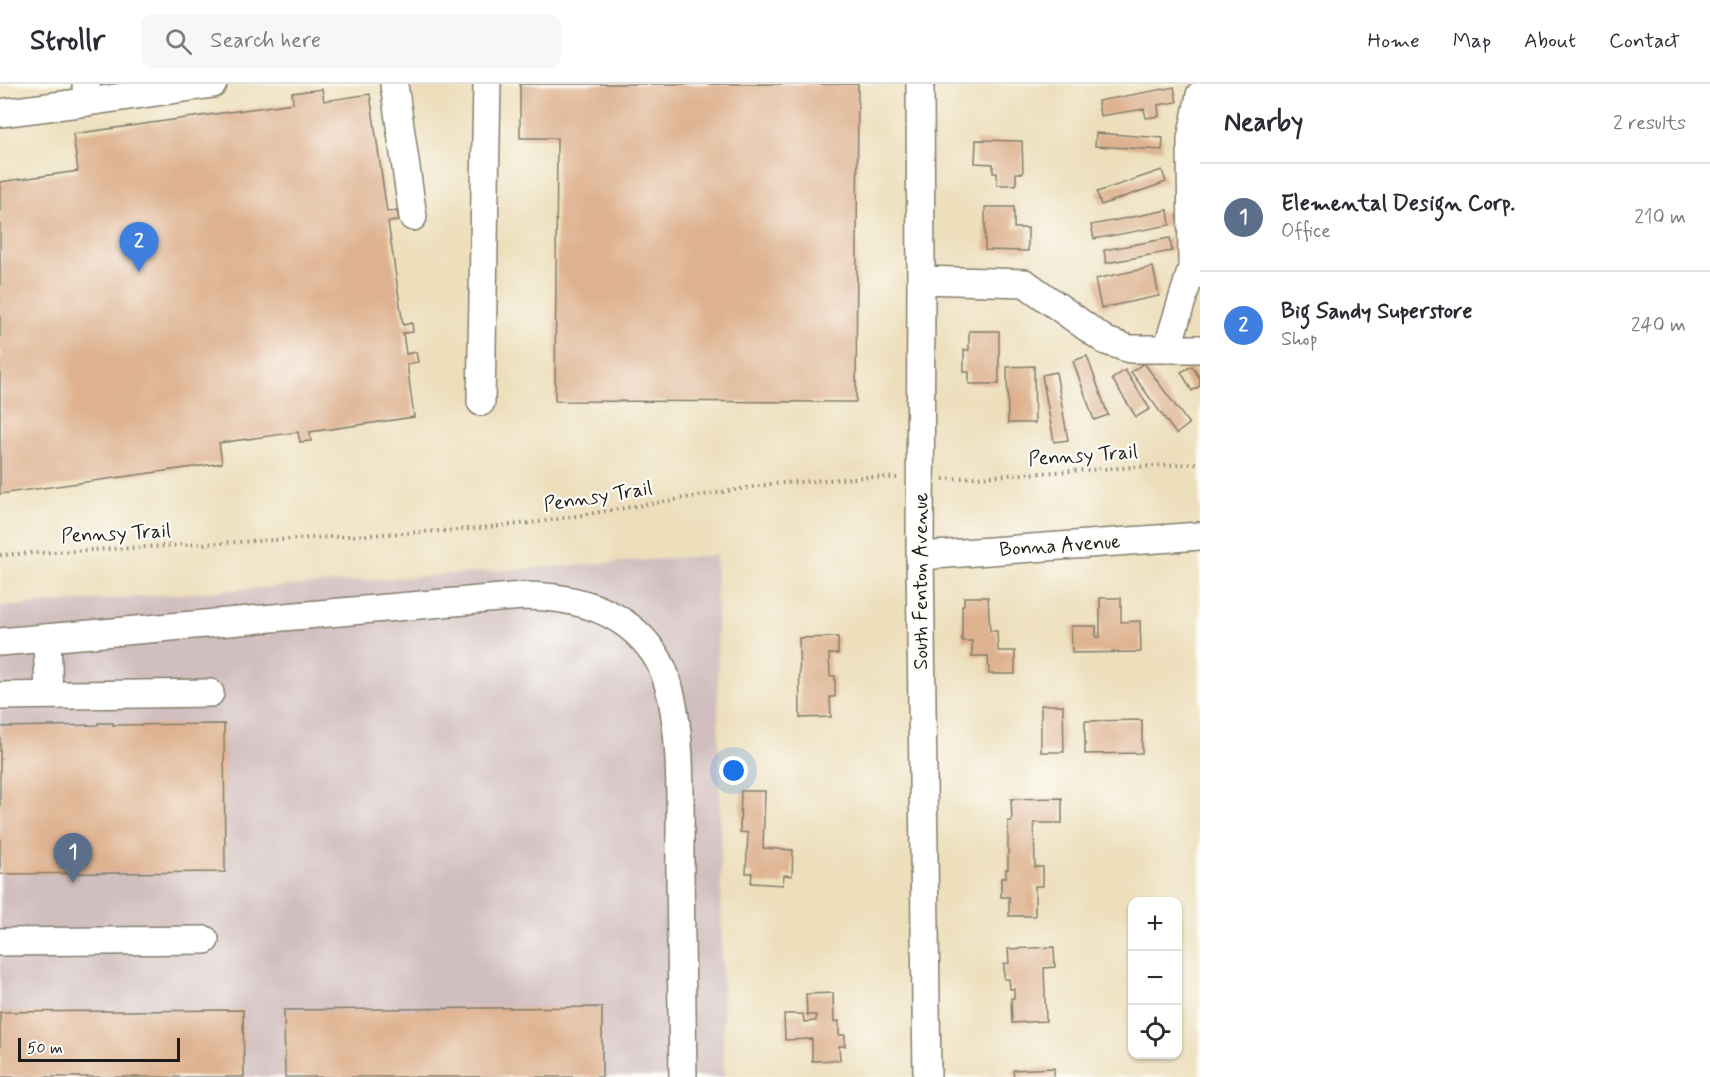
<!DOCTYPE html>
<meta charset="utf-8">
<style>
:root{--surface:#fff;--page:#f7f7f7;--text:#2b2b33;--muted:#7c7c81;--line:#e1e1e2;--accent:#b5179e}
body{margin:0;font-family:Mynerve,sans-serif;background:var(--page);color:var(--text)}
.controls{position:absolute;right:18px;bottom:18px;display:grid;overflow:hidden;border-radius:12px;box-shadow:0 2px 4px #0004}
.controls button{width:54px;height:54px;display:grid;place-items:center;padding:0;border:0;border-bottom:2px solid var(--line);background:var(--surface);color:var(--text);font:30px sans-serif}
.scale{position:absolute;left:18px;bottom:15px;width:162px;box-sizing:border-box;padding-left:6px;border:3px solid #1c1c1c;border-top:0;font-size:16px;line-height:21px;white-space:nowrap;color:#1c1c1c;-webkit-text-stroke:4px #fdfcf7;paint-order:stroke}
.you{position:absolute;left:734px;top:687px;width:21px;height:21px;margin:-15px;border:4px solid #fff;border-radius:50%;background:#1a73e8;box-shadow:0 0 0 9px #1a73e833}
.badge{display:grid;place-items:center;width:39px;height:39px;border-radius:50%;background:var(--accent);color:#fff;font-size:20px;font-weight:700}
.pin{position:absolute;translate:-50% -50px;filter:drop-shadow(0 2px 3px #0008)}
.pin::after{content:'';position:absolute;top:32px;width:21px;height:18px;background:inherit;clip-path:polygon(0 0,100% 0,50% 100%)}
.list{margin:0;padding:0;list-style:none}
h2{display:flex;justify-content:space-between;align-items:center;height:78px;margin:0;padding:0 24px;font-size:26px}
h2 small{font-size:20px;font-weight:400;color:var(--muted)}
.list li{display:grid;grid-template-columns:39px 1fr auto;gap:18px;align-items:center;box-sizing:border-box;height:108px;padding:0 24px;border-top:2px solid var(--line)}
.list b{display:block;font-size:22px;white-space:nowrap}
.list p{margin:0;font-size:20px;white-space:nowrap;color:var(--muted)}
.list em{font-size:20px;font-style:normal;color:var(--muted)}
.icon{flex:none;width:33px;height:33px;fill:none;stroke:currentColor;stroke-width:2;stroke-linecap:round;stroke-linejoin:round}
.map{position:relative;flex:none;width:1200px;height:993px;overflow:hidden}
header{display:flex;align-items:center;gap:36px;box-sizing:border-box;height:84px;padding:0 30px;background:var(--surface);border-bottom:2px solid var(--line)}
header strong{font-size:28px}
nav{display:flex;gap:33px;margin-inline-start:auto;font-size:21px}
.search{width:420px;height:54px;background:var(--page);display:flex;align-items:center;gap:15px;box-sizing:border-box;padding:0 21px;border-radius:12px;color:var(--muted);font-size:22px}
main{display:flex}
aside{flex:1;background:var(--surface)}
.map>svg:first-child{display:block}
.industrial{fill:#d1bfbf}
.building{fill:#deb290}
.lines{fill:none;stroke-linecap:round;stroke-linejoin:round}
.minor-casing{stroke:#847e6c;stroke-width:30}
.path{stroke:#847e6c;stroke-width:4;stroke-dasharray:1.5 4.5;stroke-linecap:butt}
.minor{stroke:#fff;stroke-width:27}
.labels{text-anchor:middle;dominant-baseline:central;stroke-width:4.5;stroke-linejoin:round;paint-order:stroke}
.street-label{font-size:20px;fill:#1c1c1c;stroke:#fdfcf7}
</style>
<header>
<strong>Strollr</strong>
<div class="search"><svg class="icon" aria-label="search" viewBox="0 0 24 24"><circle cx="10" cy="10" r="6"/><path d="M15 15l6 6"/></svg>Search here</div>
<nav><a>Home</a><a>Map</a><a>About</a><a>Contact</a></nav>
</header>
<main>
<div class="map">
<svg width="1200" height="993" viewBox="0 0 1200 993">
<rect width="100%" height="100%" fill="#fdfcf7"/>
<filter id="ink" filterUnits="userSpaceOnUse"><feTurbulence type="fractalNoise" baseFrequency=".0167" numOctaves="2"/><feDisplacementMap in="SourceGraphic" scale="12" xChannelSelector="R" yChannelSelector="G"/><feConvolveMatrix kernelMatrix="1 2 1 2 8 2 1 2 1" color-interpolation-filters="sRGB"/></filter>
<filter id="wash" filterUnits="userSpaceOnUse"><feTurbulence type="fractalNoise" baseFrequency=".008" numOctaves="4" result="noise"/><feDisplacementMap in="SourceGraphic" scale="24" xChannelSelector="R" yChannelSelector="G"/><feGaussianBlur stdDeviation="1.35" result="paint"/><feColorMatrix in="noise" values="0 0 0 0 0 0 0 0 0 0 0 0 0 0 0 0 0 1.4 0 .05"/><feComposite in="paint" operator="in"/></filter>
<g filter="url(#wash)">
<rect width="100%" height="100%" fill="#eddfbc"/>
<polygon class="industrial" points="716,471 724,993 0,993 0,523"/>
<g id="blocks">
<g class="building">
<polygon points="520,0 858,0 856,318 555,317 557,54 520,54"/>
<polygon points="1174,3 1177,18 1158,21 1159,32 1146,34 1144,25 1100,32 1098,17"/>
<polygon points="322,5 324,17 370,10 387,128 397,127 399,137 388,138 403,241 412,239 413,248 403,249 406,270 416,268 418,278 407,280 414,333 310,348 311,357 300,358 298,348 219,359 222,379 0,410 0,98 78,87 73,50 293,19 292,9"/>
<polygon points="1096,49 1163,54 1162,66 1095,62"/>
<polygon points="976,56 1022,57 1023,89 1016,89 1016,101 997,101 997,89 993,89 993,80 975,79"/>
<polygon points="1162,86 1166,98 1101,121 1097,108"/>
<polygon points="985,123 1014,123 1014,144 1028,144 1028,167 985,166"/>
<polygon points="1168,126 1170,141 1094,155 1091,141"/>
<polygon points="1170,154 1172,167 1106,179 1104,166"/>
<polygon points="1153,183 1159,212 1101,224 1095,195"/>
<polygon points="969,247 999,247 999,300 969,300 969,288 964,288 964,266 969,266"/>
<polygon points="1087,272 1108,331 1094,336 1073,277"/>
<polygon points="1144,279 1189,340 1176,350 1131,288"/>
<polygon points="1034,282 1035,339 1008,339 1007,283"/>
<polygon points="1192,282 1200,295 1200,302 1192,307 1181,288"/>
<polygon points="1125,286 1150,325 1136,333 1112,295"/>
<polygon points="1056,288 1068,356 1054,358 1042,291"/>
<polygon points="964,513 988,513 990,547 997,547 998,567 1015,567 1015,590 989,590 988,572 972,572 972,557 962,557 962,521 964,521"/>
<polygon points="1100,514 1121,514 1121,538 1140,537 1141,568 1072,569 1071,542 1096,542 1096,553 1100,553"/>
<polygon points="838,553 838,570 829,570 830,592 835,592 835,613 830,613 831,633 800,634 799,554"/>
<polygon points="1041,621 1063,621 1064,668 1041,668"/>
<polygon points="1142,636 1142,669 1085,670 1085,637"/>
<polygon points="98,639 113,639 113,641 224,640 225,788 0,790 0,643 98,641"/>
<polygon points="741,707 765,707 763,764 793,766 792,792 784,791 783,801 751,799 752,789 746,789 748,749 740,748"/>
<polygon points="1062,714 1062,739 1034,739 1035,783 1043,783 1043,802 1035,802 1035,832 1009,832 1009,813 1001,813 1001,794 1006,794 1006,785 1008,785 1008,737 1012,737 1011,715"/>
<polygon points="1054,863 1055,883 1044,884 1046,937 1012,939 1011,914 1014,914 1014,905 1010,905 1009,895 1004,895 1004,880 1009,879 1008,865"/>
<polygon points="833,909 834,938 839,937 839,951 845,951 845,962 839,962 840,976 812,977 812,955 785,956 784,930 803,930 804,938 816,937 816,931 807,931 806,910"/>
<polygon points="602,923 602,993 285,993 284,926"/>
<polygon points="243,926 244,993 0,993 0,928"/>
<polygon points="1054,984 1054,993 1014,993 1013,986"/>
</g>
</g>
</g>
<g filter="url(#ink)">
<use href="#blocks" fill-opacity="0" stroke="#847e6c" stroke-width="1.5"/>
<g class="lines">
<defs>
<g id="minor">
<polyline points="86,0 87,18 213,0"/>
<polyline points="394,0 413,133"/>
<polyline points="920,0 921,196 920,472 927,993"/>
<polyline points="0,29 87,18"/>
<polyline points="921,196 1025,199 1106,257 1130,265 1200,265"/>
<polyline points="1167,265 1192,184 1191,55 1200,11"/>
<polyline points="481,318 487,0"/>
<polyline points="920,472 1200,452"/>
<polyline points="47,554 49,611"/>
<path d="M 0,558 L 522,512 C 572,512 624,525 654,569 C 687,616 679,729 680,788 C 681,856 682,925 683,993"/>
<polyline points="0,612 210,609"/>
<polyline points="0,858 205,856"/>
</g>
</defs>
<use href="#minor" class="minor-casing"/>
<g class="path">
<polyline points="943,395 1200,379"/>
<polyline points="0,471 459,446 539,438 771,400 868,393 897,394"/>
</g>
<use href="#minor" class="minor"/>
</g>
</g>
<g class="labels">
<g class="street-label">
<text transform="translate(1083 372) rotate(-4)">Pennsy Trail</text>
<text transform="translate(598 413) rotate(-9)">Pennsy Trail</text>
<text transform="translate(116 450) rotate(-3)">Pennsy Trail</text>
<text transform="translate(1060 462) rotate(-4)">Bonna Avenue</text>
<text transform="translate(921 497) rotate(-90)">South Fenton Avenue</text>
</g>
</g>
</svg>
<div class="controls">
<button>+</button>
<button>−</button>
<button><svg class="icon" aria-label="locate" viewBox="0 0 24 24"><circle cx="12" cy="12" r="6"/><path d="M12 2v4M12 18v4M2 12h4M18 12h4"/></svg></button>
</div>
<div class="scale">50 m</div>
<div class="you"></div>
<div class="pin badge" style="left:73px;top:799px;background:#5c6f8a">1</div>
<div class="pin badge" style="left:139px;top:188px;background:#3f7fe0">2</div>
</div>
<aside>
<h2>Nearby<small>2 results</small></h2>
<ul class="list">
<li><span class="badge" style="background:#5c6f8a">1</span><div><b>Elemental Design Corp.</b><p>Office</p></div><em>210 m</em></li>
<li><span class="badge" style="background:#3f7fe0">2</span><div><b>Big Sandy Superstore</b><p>Shop</p></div><em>240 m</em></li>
</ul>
</aside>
</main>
